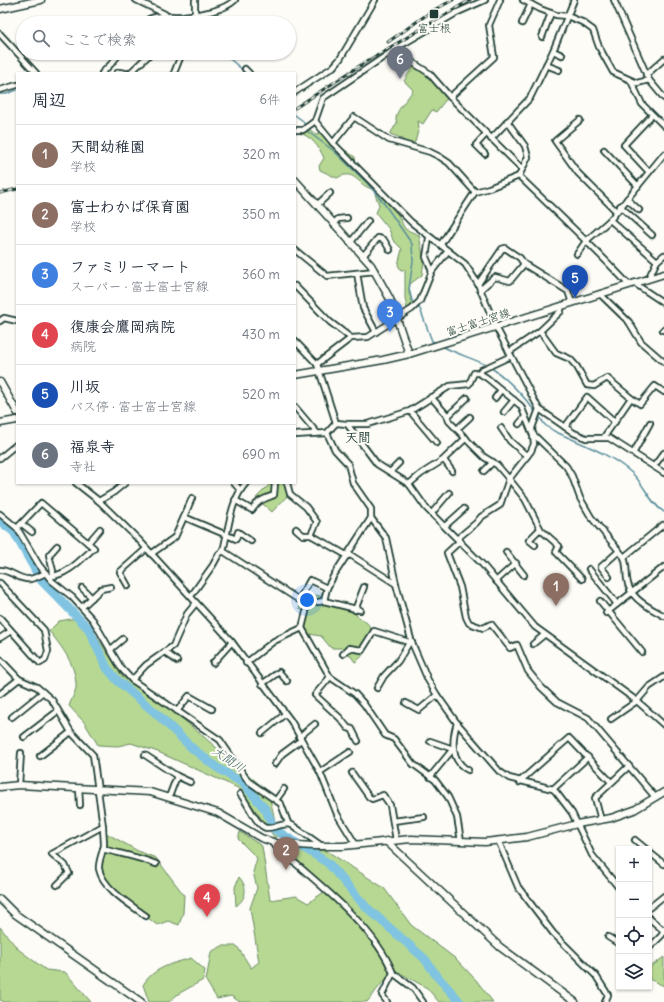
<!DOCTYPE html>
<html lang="ja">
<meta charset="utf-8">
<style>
:root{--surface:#fff;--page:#f2f2f3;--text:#1f2937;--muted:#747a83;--line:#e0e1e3;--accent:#0f766e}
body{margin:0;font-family:Delius,"Klee One",sans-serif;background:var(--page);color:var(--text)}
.controls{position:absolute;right:12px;bottom:12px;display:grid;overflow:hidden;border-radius:0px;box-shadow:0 1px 3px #0004}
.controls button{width:36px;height:36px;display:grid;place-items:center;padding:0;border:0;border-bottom:1px solid var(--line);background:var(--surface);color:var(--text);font:20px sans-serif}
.you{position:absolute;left:307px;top:600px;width:14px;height:14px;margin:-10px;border:3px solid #fff;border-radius:50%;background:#1a73e8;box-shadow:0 0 0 6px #1a73e833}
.badge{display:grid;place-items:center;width:26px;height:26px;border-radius:50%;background:var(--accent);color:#fff;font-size:13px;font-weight:700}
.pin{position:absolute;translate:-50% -33px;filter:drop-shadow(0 1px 2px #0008)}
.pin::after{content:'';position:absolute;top:21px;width:14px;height:12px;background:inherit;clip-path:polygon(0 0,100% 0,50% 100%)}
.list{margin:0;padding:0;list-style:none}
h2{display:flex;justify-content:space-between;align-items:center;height:52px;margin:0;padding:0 16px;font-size:17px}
h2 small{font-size:13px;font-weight:400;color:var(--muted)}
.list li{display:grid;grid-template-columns:26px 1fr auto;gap:12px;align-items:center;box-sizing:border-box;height:60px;padding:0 16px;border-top:1px solid var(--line)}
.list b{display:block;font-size:15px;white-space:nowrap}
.list p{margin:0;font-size:13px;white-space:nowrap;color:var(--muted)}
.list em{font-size:13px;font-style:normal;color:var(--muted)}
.icon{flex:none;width:22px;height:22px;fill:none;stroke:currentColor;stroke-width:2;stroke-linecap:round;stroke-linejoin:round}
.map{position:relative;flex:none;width:664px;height:1002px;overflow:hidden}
.search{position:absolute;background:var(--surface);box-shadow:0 1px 3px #0004;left:16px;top:16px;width:280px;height:44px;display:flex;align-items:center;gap:10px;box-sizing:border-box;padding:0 14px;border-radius:22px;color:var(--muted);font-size:15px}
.panel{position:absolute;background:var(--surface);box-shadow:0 1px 3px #0004;left:16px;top:72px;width:280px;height:412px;border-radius:0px}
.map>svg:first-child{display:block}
.green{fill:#b6d892;stroke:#6a8a63}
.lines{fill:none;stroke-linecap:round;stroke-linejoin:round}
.stream{stroke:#598e9c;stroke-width:1.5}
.river{stroke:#80c4e1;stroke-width:9}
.street-casing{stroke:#1f3d34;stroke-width:8}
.secondary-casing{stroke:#1f3d34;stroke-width:9}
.street{stroke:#fdfcf7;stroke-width:4.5}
.secondary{stroke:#fdfcf7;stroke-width:6}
.rail-casing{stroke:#1f3d34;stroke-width:3}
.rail{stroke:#fdfcf7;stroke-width:1.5;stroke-dasharray:4.5;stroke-linecap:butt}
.poi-dot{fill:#1f3d34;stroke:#fdfcf7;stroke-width:1.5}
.labels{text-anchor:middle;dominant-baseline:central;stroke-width:4;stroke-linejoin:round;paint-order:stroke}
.poi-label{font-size:11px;fill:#1f3d34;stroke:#fdfcf7}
.street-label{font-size:11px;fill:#1f3d34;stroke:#fdfcf7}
.water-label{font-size:12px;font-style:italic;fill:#375f5f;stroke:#fdfcf7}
.quarter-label{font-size:13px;font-weight:bold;fill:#1f3d34;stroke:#fdfcf7}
</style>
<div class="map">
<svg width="664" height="1002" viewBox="0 0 664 1002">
<rect width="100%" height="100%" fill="#fdfcf7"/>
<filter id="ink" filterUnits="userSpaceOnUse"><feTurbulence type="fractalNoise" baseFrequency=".025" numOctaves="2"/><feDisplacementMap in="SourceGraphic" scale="8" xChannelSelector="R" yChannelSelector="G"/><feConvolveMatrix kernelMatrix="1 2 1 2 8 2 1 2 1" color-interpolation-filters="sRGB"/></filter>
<g filter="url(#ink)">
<g class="green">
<path d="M 414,65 L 427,74 L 448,97 L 436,112 L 432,110 L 423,124 L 418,121 L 419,128 L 415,142 L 407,144 L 401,138 L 390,134 L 397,123 C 392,113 408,99 413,90 L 404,81 Z"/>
<path d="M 307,128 L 316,134 L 320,133 L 355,157 L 357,171 L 377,183 L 374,184 L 374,189 C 358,188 356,167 337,178 L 320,170 L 319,166 L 324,158 C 319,147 311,135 298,133 Z"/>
<polygon points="378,192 398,215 405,229 419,235 424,261 422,275 410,284 409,293 413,305 407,308 405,299 405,270 401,270 398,265 402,249 393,240 389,229 376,213 379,205 375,194"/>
<polygon points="271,483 285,483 289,494 272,512 256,498"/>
<path d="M 310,594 L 320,596 L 327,603 L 355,610 L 356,615 C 361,619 370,623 371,630 C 372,640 364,658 355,662 L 349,654 L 341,648 L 331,648 L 321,636 L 309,634 L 304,629 L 306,613 L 299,608 L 305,597 Z"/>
<path d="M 77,618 L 86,620 L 123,677 L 171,709 L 265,789 C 272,798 274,821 278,834 L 275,838 L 240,789 L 158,752 L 131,743 L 118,746 L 98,745 L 84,722 L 69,706 C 71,700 75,693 76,688 C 77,666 62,647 49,631 L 59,621 Z"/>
<polygon points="240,832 262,846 270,900 296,896 308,903 327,890 286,853 288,849 327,851 384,888 411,925 456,959 476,980 493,1002 439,1002 427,988 400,973 383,982 367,1002 240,1002 231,996 217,999 206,981 211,952 222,946 237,946 251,968 259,962 250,908 257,888 253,872 257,858 238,839"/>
<path d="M 106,833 L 138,851 L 156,858 L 184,895 L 183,913 L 179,925 L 168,921 L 157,925 C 144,915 102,884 102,867 C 102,856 106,845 106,833 Z"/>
<path d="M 239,877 C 248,887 247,898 236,906 L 235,887 Z"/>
<polygon points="0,927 18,949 46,970 65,972 91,1002 4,1002 0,1000"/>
<polygon points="664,957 664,986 649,979 649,968"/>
<path d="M 191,958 L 205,970 L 203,980 L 178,994 L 169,1002 L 149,1002 L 143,985 C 154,967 172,964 191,958 Z"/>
</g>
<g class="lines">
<g class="stream">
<polyline points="197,17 211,15 226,9"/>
<polyline points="175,20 180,23"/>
<path d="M 148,23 C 158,17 181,19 193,17"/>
<polyline points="223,53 245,72"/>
<polyline points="107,73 116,61"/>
<polyline points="0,94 6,94 17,90"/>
<polyline points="295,115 303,121 307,131 334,151 367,183 383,202 412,244 413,261 409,289 412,301 420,309 432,341 437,343"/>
<path d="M 442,346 C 456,354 473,358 488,366 C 504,375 525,397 536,413"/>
<path d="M 539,416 L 545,425 L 554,431 C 581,444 610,453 633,474 C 645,486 650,503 664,512"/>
</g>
<polyline class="river" points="0,521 14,532 41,580 88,628 107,668 118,681 157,714 192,748 216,767 244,784 266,810 274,829 328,863 365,906 425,959 436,975 460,1002"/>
<defs>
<g id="street">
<polyline points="136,0 165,14"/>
<polyline points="195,0 195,23"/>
<polyline points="523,0 540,9 556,15 567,16 582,22 593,30 599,47 613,72 637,83 649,80"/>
<polyline points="614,0 649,80 664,98"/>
<path d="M 143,23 C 155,13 167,17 182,16 C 199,14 222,12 235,0"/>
<polyline points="522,23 531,4"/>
<polyline points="0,34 36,73"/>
<polyline points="542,37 551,13"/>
<polyline points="395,51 429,73 450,97 522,169"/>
<polyline points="553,51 562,55"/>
<polyline points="546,65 559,70"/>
<polyline points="245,69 249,73"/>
<polyline points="102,73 111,64 120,53"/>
<polyline points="117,73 119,72 125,73"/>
<polyline points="130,73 151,53"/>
<polyline points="174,73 182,53"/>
<polyline points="646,75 664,59"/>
<polyline points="631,81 642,104 664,126"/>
<polyline points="0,90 17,85"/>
<polyline points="295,92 333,67 340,59 375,0"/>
<polyline points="450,97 494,57 489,25 500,0"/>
<polyline points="580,120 555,141 578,173 616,211"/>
<polyline points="315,121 333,143 411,222 465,264 478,284 496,327 539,409 574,433 586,438 609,438 664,473"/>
<path d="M 507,121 L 525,146 L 528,157 L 519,176 C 556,212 594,247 629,285"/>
<polyline points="295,130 303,130 315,121 323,98 403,44 458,12 485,0"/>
<polyline points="491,139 530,98 553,51 574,0"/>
<polyline points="333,143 354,117 389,140 430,152 440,157 449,163 475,192 489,188 519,176"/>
<polyline points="604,150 638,186"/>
<polyline points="485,154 476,145 486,134"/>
<polyline points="649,172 624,145 652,115"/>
<polyline points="627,199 639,210"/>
<polyline points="317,205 330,193"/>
<polyline points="620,206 652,235"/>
<polyline points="610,220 657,261"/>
<polyline points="333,224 338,219 347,218"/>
<polyline points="350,243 368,221"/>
<polyline points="441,244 475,192"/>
<polyline points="295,250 327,276 375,271"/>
<polyline points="577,254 586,241 610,220 664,154"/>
<polyline points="363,256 378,238 384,240 390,250"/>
<polyline points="432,271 448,251"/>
<polyline points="357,273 363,308 376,332"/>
<polyline points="648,279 657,261 664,255"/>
<polyline points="634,283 664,303"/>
<polyline points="478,284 502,249 505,248 520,258 524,264 568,291 572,303"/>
<polyline points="295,286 330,322 351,338"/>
<polyline points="480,290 495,277 510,281 524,264"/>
<polyline points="600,294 629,322 641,342 664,362"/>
<polyline points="0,321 4,318 17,321"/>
<polyline points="663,330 664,329"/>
<polyline points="540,331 556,353 570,359 577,367 587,385 594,386 607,378 631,398"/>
<polyline points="295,341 317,364 336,423"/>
<polyline points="509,352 540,331 561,311 561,306"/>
<polyline points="317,364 351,338 368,337 412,309 420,301 432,271 426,257 429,238"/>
<polyline points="479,373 481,370 511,356"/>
<polyline points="431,397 447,415 449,421 470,443 484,457 497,465 509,479 525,499 541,530 559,546 556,552 582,579"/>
<polyline points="495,398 501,390"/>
<polyline points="295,407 317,433"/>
<polyline points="410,411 437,443"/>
<polyline points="504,412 514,400"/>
<polyline points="448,416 467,398"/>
<polyline points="336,423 347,424 377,464 409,484 426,508 482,564 535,627 637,701 664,725"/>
<path d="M 347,424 L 368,424 L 410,411 L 450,386 L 469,384 L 474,373 L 479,373 L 487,378 L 521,406 L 532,433 L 566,466 L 572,476 L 580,498 L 591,517 L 624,557 C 627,565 626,571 627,579 C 629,599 649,607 664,616"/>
<polyline points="519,424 525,417"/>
<polyline points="565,427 587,397 615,422"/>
<polyline points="501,428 510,441 527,456"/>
<polyline points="457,429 470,417"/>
<polyline points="327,433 335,450 348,464 353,483 371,509 371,518 386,538 396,584 412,643 428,680 437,695 457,723 499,771 509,778 553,789 556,792 572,813 592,855 619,888"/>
<polyline points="295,435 327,433 336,423"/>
<polyline points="604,437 631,398 640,404 655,386 664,392"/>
<polyline points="634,452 650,423"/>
<polyline points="0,458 17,444"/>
<polyline points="444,460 452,471"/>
<polyline points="654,466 664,453"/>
<polyline points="484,471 493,462"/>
<polyline points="390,472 399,463"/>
<polyline points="76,483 99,501 139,540 232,642 291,721 320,772 337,814 356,845"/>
<polyline points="234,483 240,490"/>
<polyline points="287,483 290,494 306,507 317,522 311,535"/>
<polyline points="409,484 421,474 443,460 466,438"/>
<polyline points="192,498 184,517 236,539 238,532 251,541"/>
<path d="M 235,500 L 252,510 C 258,500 264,499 274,495 L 275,483"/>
<polyline points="99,501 114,492 125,483"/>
<polyline points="432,513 449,493"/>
<polyline points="0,514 17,528 39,565 52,581 72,597 93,620 121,668 132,680 220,740 248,781 281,804 288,823"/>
<polyline points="22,524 32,532"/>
<polyline points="445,526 464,509"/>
<polyline points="17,528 41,503 88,543"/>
<polyline points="296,529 303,535 311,535 348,556"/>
<polyline points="458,538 476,523 481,517 500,505 509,479 531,451 534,444 532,428 539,409"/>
<polyline points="460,541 447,553 460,587 466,617 469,623 483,628 491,624 510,648 517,645 528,671 541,687 557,702 588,718 655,797"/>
<polyline points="535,545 529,540 540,529"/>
<polyline points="223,551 299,600 310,580 327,588"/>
<polyline points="506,552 524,575"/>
<polyline points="151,554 175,537 184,517"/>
<polyline points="349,554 396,584"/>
<polyline points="624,557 663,525"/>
<polyline points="589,569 617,604"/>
<path d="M 0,570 C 11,570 20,581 30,579 C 36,578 41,575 46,573"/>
<polyline points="52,576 53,571 49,555 57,546"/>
<path d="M 49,577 C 69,574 79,561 94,548 L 88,543 L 100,529"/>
<polyline points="609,577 601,567 619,551"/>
<polyline points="496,581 516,563"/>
<polyline points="0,583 44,630 48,651 45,660 40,663 0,618"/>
<polyline points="128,586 120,572 146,549"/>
<polyline points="82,588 92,598"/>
<path d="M 191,596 L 213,565 L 219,554 L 223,551 C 229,528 230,501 246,483"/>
<polyline points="324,601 360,610"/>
<polyline points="600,601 642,652"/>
<polyline points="318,602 324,601 327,588 334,575 371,518"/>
<polyline points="82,607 101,589 111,587"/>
<polyline points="355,610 364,587"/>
<polyline points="606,613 664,567"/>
<polyline points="302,628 330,677 355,694 364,704 385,735 394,739 413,764 435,780 448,797 457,817 461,841"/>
<polyline points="0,638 11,631"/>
<polyline points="533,644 544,635"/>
<polyline points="110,650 123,639"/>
<polyline points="165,652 177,661"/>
<polyline points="343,654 349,648 362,650 374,631 412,643"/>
<polyline points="0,659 19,679 37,687 52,700 71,732 93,755 103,826 52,854 65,865 69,873 57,885"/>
<polyline points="213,663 232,642"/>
<polyline points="246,663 274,641 302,628 306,612"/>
<polyline points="330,677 315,695 340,718 348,728 352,729 358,741"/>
<polyline points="132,680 146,665 173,646 187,614 196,603"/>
<polyline points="262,684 279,672 287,681"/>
<polyline points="377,688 384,676 398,661 409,643"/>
<polyline points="0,694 19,679"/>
<polyline points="406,703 419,710 437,695"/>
<polyline points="177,711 189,696 212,709"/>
<polyline points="12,717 43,692"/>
<polyline points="611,719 637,701 649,687 664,677"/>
<path d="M 457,723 C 452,739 450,761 468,770"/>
<polyline points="262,733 285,714"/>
<polyline points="24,737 58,711"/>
<polyline points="299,737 315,724"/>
<polyline points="430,741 453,749 430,777"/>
<polyline points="145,755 177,776 190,782"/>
<polyline points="40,756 71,732"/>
<polyline points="275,764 282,754 301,740"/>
<polyline points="320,772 350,752"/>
<polyline points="352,773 369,797 372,799 383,795 390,805 396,840"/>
<polyline points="519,782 569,738 611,782"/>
<polyline points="19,785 21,753"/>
<polyline points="79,788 80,805"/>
<polyline points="553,789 588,757"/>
<path d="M 240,794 C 247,801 257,828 267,828 C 276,828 282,822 292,825 L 322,846"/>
<polyline points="169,797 177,776"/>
<polyline points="276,800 284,789"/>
<polyline points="601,820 595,798 629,766"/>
<polyline points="393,821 424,817"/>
<path d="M 103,826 C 103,832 104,839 104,845 C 103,852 98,862 99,869 C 103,889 131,905 146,916"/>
<polyline points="498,840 518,887 553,933 596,976 608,995 605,1002"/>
<polyline points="635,840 646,849"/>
<path d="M 272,843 C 311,878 374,924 393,973 L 382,995 L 387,1002"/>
<path d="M 103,849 C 121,854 139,857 156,864"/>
<polyline points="649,852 664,864"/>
<polyline points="649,908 664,896"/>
<polyline points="649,918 664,931"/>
<polyline points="608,937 619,944"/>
<polyline points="649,948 662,935 664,929"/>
<polyline points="393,973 413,988 423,1002"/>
</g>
<g id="secondary">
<polyline points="0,9 41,0"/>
<polyline points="295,180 371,265 390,299 409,354"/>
<polyline points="295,375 383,360 409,354 664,274"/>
<polyline points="0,382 17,412"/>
<polyline points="0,423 17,420"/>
<polyline points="0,787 19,785 150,792 218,813 261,838 279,844 314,846 343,846 411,839 485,842 527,837 577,824 611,818 634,810 664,792"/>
<polyline points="386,841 500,947 575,1002"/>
<polyline points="0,899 15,914 141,1002"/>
</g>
</defs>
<use href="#street" class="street-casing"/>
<use href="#secondary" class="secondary-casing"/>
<use href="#street" class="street"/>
<use href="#secondary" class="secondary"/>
<defs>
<g id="rail">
<polyline points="388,42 432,11 453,0"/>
<polyline points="295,108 367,61 470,0"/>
<polyline points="0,193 17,189"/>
</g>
</defs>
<use href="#rail" class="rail-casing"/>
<use href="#rail" class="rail"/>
</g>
</g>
<rect class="poi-dot" x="429" y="9" width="10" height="10" rx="2"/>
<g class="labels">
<g class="poi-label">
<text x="434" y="28">富士根</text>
</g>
<g class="street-label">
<text transform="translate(478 322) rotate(-18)">富士富士宮線</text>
</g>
<g class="water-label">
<text transform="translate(229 759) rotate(34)">大間川</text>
</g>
<g class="quarter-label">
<text x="358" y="437">天間</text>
</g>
</g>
</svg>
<div class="controls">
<button>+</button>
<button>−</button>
<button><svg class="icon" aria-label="locate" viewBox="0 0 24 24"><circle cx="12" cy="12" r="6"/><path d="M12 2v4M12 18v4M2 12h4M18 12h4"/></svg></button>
<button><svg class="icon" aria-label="layers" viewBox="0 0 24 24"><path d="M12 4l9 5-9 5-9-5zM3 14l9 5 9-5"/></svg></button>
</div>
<div class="you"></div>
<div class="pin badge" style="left:556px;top:606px;background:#8d6e63">1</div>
<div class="pin badge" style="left:286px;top:870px;background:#8d6e63">2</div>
<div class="pin badge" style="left:390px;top:332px;background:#3f7fe0">3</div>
<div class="pin badge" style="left:207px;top:917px;background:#e0444e">4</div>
<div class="pin badge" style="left:575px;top:298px;background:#1a4fb4">5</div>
<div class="pin badge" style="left:400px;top:79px;background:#6b7280">6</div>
<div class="search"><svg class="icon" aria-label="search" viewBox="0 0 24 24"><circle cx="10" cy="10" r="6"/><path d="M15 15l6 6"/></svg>ここで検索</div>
<section class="panel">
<h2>周辺<small>6件</small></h2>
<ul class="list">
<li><span class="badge" style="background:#8d6e63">1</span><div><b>天間幼稚園</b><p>学校</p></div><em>320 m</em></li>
<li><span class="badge" style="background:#8d6e63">2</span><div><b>富士わかば保育園</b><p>学校</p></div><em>350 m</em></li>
<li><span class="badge" style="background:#3f7fe0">3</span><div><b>ファミリーマート</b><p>スーパー · 富士富士宮線</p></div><em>360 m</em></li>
<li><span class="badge" style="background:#e0444e">4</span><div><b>復康会鷹岡病院</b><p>病院</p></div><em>430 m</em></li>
<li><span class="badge" style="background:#1a4fb4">5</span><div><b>川坂</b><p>バス停 · 富士富士宮線</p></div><em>520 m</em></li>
<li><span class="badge" style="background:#6b7280">6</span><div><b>福泉寺</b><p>寺社</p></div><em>690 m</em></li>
</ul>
</section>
</div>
